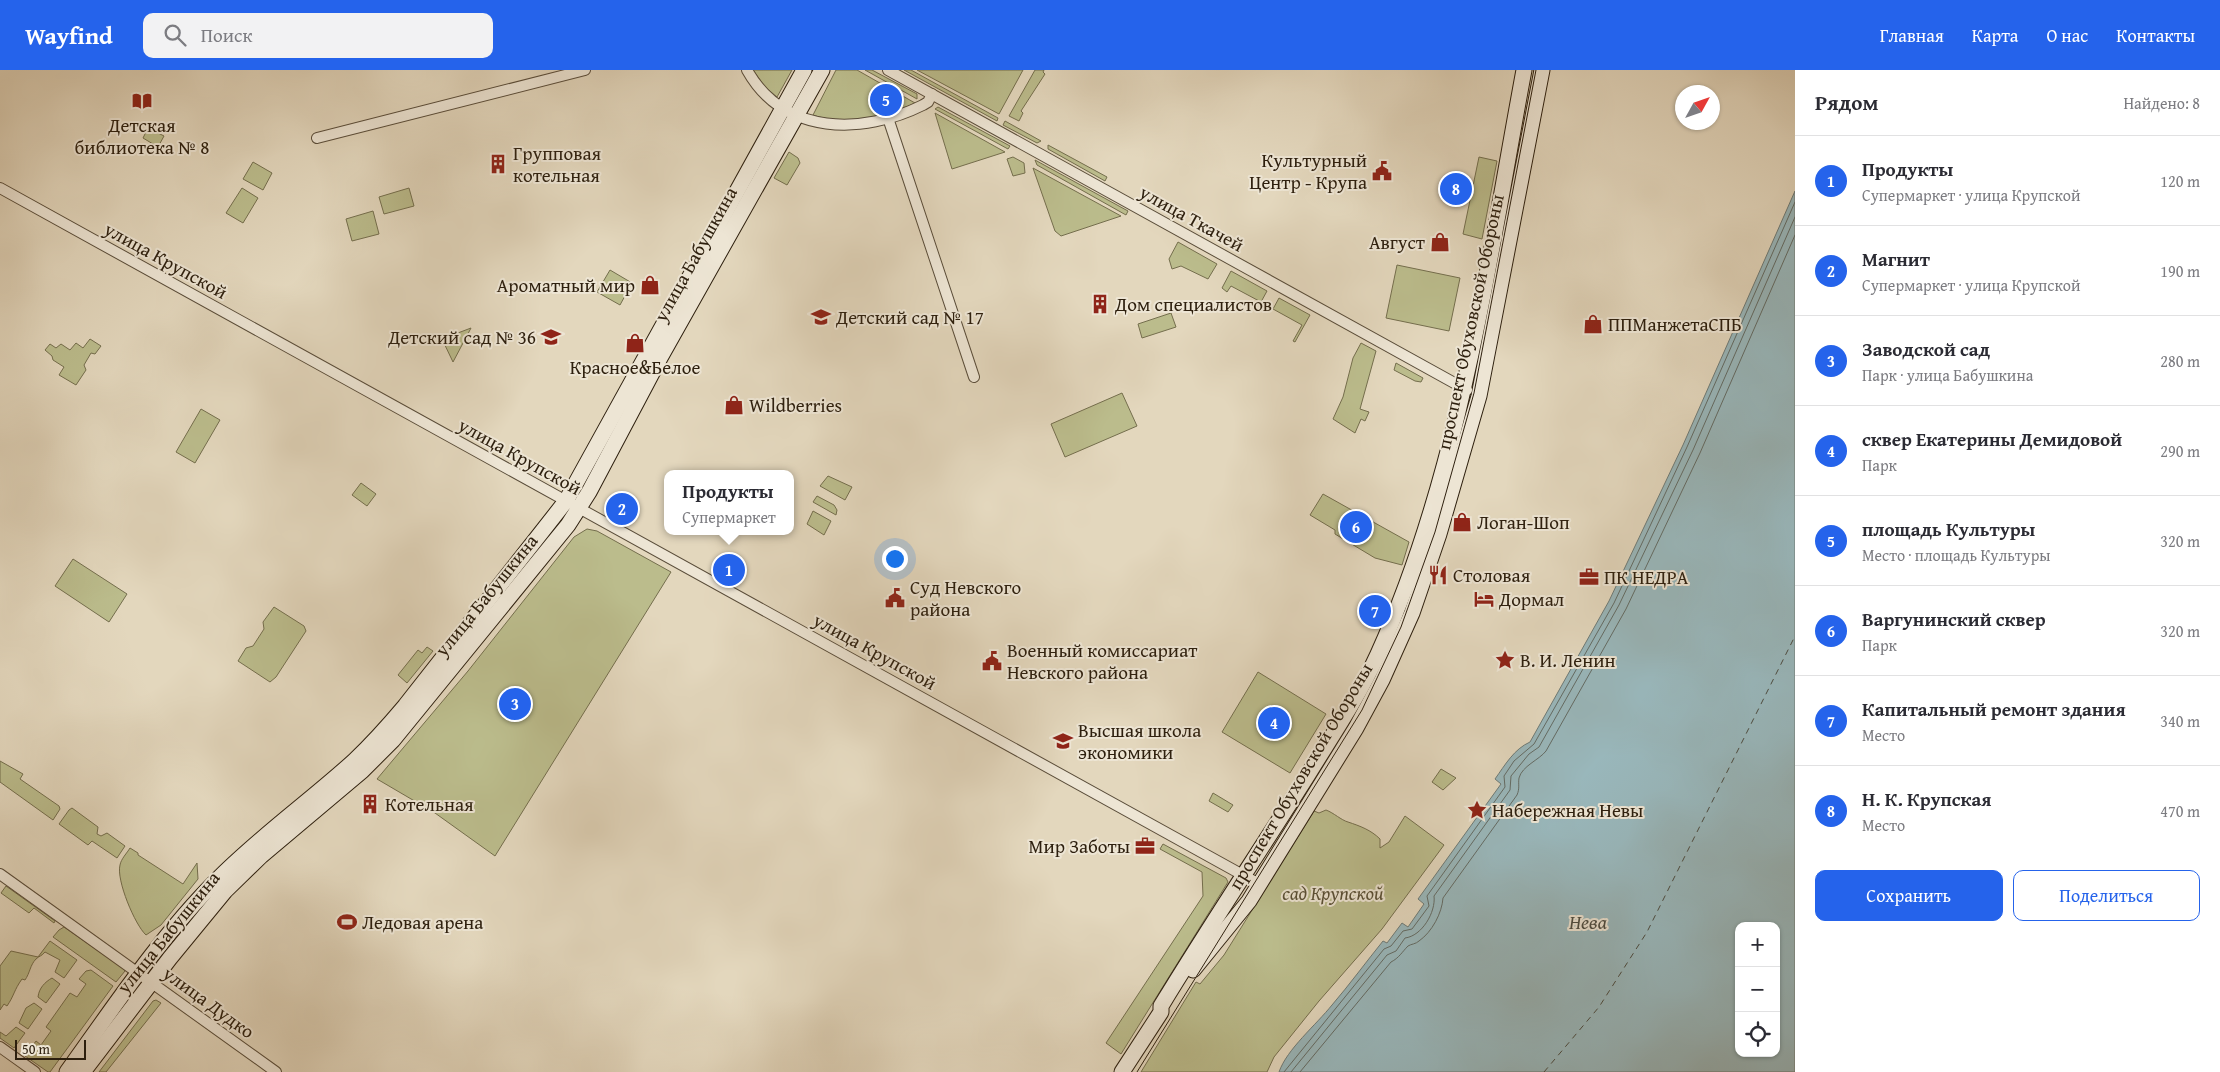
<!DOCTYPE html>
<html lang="ru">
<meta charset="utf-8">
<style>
:root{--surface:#fff;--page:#f2f2f3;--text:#2b2b33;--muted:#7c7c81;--line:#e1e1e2;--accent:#2563eb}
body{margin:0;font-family:"Gentium Book Plus",serif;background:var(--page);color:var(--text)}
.controls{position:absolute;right:15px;bottom:15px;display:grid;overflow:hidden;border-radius:10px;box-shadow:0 1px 4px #0004}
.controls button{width:45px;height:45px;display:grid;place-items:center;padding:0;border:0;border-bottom:1px solid var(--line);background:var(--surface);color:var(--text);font:25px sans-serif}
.compass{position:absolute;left:1675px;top:15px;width:45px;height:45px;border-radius:50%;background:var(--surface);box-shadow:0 1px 4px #0004;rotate:50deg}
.scale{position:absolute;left:15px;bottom:12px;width:71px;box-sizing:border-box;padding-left:5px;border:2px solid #2d1f0e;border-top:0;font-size:14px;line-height:18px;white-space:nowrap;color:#2d1f0e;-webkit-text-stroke:4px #ede5d4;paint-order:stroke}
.you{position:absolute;left:894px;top:488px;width:18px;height:18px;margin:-12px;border:4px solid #fff;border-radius:50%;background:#1a73e8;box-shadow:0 0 0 8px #1a73e833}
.badge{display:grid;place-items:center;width:32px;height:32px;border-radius:50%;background:var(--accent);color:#fff;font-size:16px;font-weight:700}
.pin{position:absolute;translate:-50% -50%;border:2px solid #fff;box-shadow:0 1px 5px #0006}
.popup{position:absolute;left:664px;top:400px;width:130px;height:65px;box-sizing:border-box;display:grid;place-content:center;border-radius:10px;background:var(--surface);filter:drop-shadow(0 1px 4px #0005);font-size:16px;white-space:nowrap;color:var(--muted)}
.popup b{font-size:19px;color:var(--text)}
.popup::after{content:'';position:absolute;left:50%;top:100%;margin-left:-10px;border:10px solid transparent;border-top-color:var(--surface)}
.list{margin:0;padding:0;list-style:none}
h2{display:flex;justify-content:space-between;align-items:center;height:65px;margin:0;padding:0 20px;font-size:21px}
h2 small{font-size:16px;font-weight:400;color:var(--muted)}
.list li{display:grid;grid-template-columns:32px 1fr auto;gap:15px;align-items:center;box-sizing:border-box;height:90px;padding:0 20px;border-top:1px solid var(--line)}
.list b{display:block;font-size:19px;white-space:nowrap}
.list p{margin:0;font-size:16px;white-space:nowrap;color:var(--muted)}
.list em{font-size:16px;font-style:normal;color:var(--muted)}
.actions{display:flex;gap:10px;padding:15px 20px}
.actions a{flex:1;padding:11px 0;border:1px solid var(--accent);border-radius:10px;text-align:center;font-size:18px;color:var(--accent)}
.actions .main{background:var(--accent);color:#fff}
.icon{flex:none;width:28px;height:28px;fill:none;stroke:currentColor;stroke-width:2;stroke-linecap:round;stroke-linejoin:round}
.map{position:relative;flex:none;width:1795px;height:1002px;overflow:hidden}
header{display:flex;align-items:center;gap:30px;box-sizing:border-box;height:70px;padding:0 25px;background:var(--accent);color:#fff}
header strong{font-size:24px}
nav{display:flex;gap:28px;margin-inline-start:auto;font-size:18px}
.search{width:350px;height:45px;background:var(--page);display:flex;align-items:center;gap:12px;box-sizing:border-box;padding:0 18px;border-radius:10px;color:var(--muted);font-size:19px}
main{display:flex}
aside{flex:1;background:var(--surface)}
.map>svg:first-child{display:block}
.green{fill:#bbbc8c;stroke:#746e4d}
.water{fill:#99b7bb;stroke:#6e7a76;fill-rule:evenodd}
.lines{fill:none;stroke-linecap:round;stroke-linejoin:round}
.shore{stroke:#636b64;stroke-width:1}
.ferry{stroke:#4d4d42;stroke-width:1;stroke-dasharray:6 5;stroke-linecap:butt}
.street-casing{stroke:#5a4d3a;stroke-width:12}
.secondary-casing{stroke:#2d1f0e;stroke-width:17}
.street{stroke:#ede5d4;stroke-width:10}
.secondary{stroke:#ede5d4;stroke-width:15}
.tram{stroke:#2d1f0e;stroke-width:1}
.labels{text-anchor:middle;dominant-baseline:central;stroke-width:4;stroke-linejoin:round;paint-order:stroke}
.poi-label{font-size:19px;fill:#2d1f0e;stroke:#ede5d4;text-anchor:start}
.street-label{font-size:19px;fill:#2d1f0e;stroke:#ede5d4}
.park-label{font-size:19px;font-style:italic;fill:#584e34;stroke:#ede5d4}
.water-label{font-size:20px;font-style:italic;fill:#4d4d42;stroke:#ede5d4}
</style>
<header>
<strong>Wayfind</strong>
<div class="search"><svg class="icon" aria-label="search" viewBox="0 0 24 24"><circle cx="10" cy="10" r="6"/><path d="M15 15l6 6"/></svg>Поиск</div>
<nav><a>Главная</a><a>Карта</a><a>О нас</a><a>Контакты</a></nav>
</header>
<main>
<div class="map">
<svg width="1795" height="1002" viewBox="0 0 1795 1002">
<rect width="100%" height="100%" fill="#e3d7bd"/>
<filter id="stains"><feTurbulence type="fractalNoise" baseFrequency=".004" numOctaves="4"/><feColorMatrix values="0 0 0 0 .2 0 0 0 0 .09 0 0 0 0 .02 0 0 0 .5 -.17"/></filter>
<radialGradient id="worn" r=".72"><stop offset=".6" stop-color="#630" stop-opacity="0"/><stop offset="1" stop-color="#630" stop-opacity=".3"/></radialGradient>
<g class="green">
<polygon points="753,0 792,0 777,27 765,17"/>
<path d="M 836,0 L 857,0 L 915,33 C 887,49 844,56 813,45 Z"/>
<polygon points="865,0 872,0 917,24 917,29"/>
<polygon points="904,0 911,0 998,48 997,51"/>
<polygon points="917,0 1023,0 999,44"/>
<polygon points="1035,0 1044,0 1043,2 1045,4 1021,41 1023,43 1019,51 1009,46"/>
<polygon points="938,37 1010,76 1008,79 935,39"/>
<polygon points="935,43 1005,82 952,99"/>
<polygon points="1005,51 1041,71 1037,73 1003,55"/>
<polygon points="148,58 164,66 158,77 143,68"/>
<polygon points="1048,75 1107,107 1105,111 1048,79"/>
<polygon points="789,82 798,88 800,93 787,115 774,108"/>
<polygon points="1013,87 1024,93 1025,103 1013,106 1007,89"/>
<polygon points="1479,87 1497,91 1482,169 1463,164"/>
<polygon points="1035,90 1128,141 1126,145 1037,95"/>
<polygon points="253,92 272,103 263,120 243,109"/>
<polygon points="1033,98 1121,146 1061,166 1055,161"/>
<polygon points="242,118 258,128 243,153 226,143"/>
<polygon points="409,118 414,136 384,144 379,127"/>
<polygon points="373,141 379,164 352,171 346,149"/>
<polygon points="1178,172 1217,194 1208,209 1181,196 1172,199 1169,189"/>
<polygon points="1397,195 1460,208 1449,261 1386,248"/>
<polygon points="610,200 632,213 620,235 597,222"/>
<polygon points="1231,201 1267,221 1261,232 1231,216 1227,222 1222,218"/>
<polygon points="1279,228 1310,245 1295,272 1293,271 1302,255 1273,239"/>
<polygon points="1171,243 1176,257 1142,268 1138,254"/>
<polygon points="471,258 453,292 442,269"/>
<polygon points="90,269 101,276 95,284 91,283 84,295 86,300 76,315 59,305 64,297 53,290 52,286 45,280 50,274 56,278 61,274 70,280 76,273 83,278"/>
<polygon points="1361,273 1376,281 1360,339 1369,342 1365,351 1361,349 1355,363 1333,349 1343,327 1353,288"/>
<polygon points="1396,293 1423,308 1421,312 1415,311 1394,300"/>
<polygon points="1122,323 1137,356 1065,387 1051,354"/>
<polygon points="201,339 220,350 195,393 176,382"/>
<polygon points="828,406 852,417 845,430 820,416"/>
<polygon points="361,413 376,424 367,436 352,425"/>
<polygon points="1323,424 1409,472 1402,495 1375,488 1335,464 1335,460 1310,445"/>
<polygon points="817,426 834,435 837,440 836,445 813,432"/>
<polygon points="813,441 831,451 824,465 807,454"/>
<polygon points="587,459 597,461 671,502 495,786 435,743 377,709 468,601 574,467"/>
<polygon points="73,489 127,524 109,552 55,516"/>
<polygon points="274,537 304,556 306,561 276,607 270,612 238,591 246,578 253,576 264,559 263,552"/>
<polygon points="427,577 433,581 407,613 398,605 418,580 422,583"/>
<polygon points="1258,602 1326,644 1290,703 1222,662"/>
<polygon points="0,691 23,704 20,709 59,736 60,739 53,750 0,712"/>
<polygon points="1441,699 1456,708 1443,720 1432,712"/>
<polygon points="1213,723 1233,735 1228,742 1209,731"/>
<polygon points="72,738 98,757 97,764 101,766 107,763 125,776 117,788 92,771 88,775 59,754 69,740"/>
<path d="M 1326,740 C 1334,743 1341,750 1348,752 C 1360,756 1371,760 1380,769 L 1380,778 L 1389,772 L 1405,746 L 1444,775 L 1382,859 L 1319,931 L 1274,987 L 1267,1002 L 1141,1002 L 1196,912 L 1200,914 L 1224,885 L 1314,741 L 1319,743 Z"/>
<polygon points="1163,774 1226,808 1228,812 1121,984 1106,973 1203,826 1202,802 1160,779"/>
<path d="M 130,778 L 138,783 L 138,785 L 183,814 L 197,793 L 198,809 L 161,855 L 146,865 C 135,855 116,810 120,795 C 121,789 127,783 130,778 Z"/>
<polygon points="6,816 55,851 54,853 34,838 29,843 1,823"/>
<polygon points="64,857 123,898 125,901 116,912 53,867 59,860"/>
<path d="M 50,871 L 77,890 L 64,908 L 55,902 L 60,890 L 45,882 C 42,886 39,886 36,889 C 30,895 30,903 25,910 L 22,909 C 14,920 14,926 7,936 L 4,934 L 0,940 L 0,896 L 11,881 L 38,887 Z"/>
<polygon points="91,900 113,916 50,1002 48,1002 25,986 36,971 41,975 51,961 46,957 70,923 77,927 86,914 79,909 86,901"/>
<path d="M 52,908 L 60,914 L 46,933 L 38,927 C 39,918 45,912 52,908 Z"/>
<polygon points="156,930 161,933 106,1002 99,1002 153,931"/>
<polygon points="34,933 42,939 28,959 19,953 26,938"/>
<polygon points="16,957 25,963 14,978 0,968 0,962 6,966"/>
</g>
<path class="water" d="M 1795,121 L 1795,1002 L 1279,1002 C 1287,979 1316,955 1332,935 C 1350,914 1366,892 1383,871 L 1387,873 L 1402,853 L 1408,857 L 1424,834 L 1418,829 L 1501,714 L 1495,709 C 1505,695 1514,679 1530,672 L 1609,531 L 1683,375 ZM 1739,856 L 1776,856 L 1776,983 L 1739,983 Z"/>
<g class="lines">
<g class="shore">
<polyline points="1284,1002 1384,879 1391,876 1403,861 1412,859 1429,836 1427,826 1505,717 1504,706 1514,691 1534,674 1614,533 1687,377 1795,132"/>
<path d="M 1291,1002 L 1387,885 L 1396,881 L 1405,868 C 1422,866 1436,842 1434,826 L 1510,720 L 1511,706 L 1529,684 L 1539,677 L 1619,535 L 1693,380 L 1795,147"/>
<path d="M 1300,1002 L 1391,892 C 1399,888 1402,882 1408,876 C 1411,874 1416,874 1419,871 C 1432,862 1442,843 1443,828 L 1517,725 C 1520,718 1518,714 1519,708 C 1522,696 1539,690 1546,681 L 1626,539 L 1700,383 L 1795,165"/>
</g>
<polyline class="ferry" points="1544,1002 1599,937 1647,862 1795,566"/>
<defs>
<g id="street">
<path d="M 747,0 C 784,66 863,65 923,35 L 928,32 L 932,24"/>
<polyline points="888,0 1467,320"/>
<polyline points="888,48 974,307"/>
<polyline points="317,68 585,0"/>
<polyline points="0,118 1259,814"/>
<polyline points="0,804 276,1002"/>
<polyline points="0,977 35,1002"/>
</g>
<g id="secondary">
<polyline points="1193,900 1249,831 1356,658 1382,610 1412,543 1439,464 1479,326 1542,0"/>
<path d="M 67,1002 C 113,938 161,866 216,811 C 259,767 309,732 354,691 C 372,674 389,655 405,636 L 566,431 L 804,0"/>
<polyline points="83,1002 170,888 225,821 261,786 362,701 393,670 568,455 589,422 661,286 822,0"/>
<path d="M 1122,1002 L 1161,942 L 1161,936 C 1209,857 1260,781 1309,703 C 1333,664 1359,626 1378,584 C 1460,404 1488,193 1524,0"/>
</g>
</defs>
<use href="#street" class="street-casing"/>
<use href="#secondary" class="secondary-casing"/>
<use href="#street" class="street"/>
<use href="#secondary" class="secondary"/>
<polyline class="tram" points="1137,1002 1362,640 1401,557 1435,462 1474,323 1536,0"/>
</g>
<defs>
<symbol id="library-bare" viewBox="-9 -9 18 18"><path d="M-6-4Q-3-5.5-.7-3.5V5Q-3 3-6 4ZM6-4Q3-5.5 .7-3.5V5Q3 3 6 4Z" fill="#8f2418" stroke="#ede5d4" stroke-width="2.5" paint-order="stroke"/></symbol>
<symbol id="building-bare" viewBox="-9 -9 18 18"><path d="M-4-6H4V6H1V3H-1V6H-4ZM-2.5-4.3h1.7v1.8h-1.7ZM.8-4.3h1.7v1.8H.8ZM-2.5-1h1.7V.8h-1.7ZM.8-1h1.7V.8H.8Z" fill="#8f2418" stroke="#ede5d4" stroke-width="2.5" paint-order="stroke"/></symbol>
<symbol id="civic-bare" viewBox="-9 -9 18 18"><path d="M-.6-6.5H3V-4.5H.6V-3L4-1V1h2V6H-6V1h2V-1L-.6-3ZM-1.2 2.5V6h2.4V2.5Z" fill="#8f2418" stroke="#ede5d4" stroke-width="2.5" paint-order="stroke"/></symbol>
<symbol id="shop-bare" viewBox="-9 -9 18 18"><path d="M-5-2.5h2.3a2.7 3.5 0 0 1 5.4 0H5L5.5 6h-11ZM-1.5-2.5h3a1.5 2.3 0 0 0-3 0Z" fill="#8f2418" stroke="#ede5d4" stroke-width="2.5" paint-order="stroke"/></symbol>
<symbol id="school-bare" viewBox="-9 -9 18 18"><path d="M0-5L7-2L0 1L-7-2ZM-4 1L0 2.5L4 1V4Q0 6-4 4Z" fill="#8f2418" stroke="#ede5d4" stroke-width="2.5" paint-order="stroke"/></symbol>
<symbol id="restaurant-bare" viewBox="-9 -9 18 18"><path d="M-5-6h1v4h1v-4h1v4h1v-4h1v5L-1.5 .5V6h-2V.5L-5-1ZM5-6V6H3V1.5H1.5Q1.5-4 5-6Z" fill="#8f2418" stroke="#ede5d4" stroke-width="2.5" paint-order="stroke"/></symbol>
<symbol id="office-bare" viewBox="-9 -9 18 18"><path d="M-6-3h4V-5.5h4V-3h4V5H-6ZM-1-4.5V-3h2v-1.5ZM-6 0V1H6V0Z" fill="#8f2418" stroke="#ede5d4" stroke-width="2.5" paint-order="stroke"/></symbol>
<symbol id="hotel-bare" viewBox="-9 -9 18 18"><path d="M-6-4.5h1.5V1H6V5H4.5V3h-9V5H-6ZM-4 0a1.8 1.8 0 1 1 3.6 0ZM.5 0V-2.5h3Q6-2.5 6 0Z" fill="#8f2418" stroke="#ede5d4" stroke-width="2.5" paint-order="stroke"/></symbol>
<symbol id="sight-bare" viewBox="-9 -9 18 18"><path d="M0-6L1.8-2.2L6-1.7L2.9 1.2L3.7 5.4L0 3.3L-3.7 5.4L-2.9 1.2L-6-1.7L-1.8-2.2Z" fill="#8f2418" stroke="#ede5d4" stroke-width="2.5" paint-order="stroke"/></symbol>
<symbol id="university-bare" viewBox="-9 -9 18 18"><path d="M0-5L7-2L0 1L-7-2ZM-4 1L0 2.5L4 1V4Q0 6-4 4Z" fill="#8f2418" stroke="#ede5d4" stroke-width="2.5" paint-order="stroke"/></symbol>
<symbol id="stadium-bare" viewBox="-9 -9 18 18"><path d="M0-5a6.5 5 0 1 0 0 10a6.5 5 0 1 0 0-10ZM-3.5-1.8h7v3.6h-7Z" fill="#8f2418" stroke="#ede5d4" stroke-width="2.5" paint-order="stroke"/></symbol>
</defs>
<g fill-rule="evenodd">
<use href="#library-bare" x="128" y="17" width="28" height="28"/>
<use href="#building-bare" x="484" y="80" width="28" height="28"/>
<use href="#civic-bare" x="1368" y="87" width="28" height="28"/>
<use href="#shop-bare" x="1426" y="158" width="28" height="28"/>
<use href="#shop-bare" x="636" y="201" width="28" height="28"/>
<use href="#building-bare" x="1086" y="220" width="28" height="28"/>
<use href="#school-bare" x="807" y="233" width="28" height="28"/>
<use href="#shop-bare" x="1579" y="240" width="28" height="28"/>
<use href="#school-bare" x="537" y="253" width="28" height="28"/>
<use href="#shop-bare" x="621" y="259" width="28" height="28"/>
<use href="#shop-bare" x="720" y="321" width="28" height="28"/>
<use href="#shop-bare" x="1448" y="438" width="28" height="28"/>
<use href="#restaurant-bare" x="1424" y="491" width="28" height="28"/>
<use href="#office-bare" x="1575" y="493" width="28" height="28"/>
<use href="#civic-bare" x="881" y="514" width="28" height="28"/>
<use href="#hotel-bare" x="1470" y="515" width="28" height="28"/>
<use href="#sight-bare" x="1491" y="576" width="28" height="28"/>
<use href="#civic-bare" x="978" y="577" width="28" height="28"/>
<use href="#university-bare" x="1049" y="657" width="28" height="28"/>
<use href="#building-bare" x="356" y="720" width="28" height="28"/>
<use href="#sight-bare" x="1463" y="726" width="28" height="28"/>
<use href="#office-bare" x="1131" y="762" width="28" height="28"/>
<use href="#stadium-bare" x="333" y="838" width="28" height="28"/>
</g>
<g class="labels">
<g class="poi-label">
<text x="142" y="55" text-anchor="middle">Детская<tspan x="142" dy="22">библиотека № 8</tspan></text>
<text x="513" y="83">Групповая<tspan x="513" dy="22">котельная</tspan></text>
<text x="1367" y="90" text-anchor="end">Культурный<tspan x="1367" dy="22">Центр - Крупа</tspan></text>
<text x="1425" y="172" text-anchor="end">Август</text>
<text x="635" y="215" text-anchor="end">Ароматный мир</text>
<text x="1115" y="234">Дом специалистов</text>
<text x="836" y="247">Детский сад № 17</text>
<text x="1608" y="254">ППМанжетаСПБ</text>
<text x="536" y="267" text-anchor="end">Детский сад № 36</text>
<text x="635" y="297" text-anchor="middle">Красное&amp;Белое</text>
<text x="749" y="335">Wildberries</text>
<text x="1477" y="452">Логан-Шоп</text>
<text x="1453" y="505">Столовая</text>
<text x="1604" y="507">ПК НЕДРА</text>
<text x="910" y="517">Суд Невского<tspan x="910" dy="22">района</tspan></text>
<text x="1499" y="529">Дормал</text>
<text x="1007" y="580">Военный комиссариат<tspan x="1007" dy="22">Невского района</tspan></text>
<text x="1520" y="590">В. И. Ленин</text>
<text x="1078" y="660">Высшая школа<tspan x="1078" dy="22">экономики</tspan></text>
<text x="385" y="734">Котельная</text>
<text x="1492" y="740">Набережная Невы</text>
<text x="1130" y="776" text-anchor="end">Мир Заботы</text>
<text x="362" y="852">Ледовая арена</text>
</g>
<g class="street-label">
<text transform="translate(1192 148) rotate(29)">улица Ткачей</text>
<text transform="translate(695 184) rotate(-61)">улица Бабушкина</text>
<text transform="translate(166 190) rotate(29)">улица Крупской</text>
<text transform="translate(1470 252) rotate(-78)">проспект Обуховской Обороны</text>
<text transform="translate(520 386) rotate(29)">улица Крупской</text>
<text transform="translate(486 525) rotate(-51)">улица Бабушкина</text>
<text transform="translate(875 581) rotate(29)">улица Крупской</text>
<text transform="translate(1300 706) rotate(-59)">проспект Обуховской Обороны</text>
<text transform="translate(168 862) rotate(-51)">улица Бабушкина</text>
<text transform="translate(209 932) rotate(36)">улица Дудко</text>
</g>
<g class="park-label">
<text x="1333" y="823">сад Крупской</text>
</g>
<g class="water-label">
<text x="1588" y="851">Нева</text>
</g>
</g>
<rect width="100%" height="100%" filter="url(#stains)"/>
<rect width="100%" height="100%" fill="url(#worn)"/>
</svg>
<div class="controls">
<button>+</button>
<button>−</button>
<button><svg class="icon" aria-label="locate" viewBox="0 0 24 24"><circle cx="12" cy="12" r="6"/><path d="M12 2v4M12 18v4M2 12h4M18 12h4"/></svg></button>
</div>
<svg class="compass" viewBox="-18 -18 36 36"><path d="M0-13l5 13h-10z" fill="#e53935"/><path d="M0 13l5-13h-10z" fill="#7c7c81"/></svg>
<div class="scale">50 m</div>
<div class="you"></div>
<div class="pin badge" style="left:729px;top:500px">1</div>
<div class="popup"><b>Продукты</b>Супермаркет</div>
<div class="pin badge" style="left:622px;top:439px">2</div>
<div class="pin badge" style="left:515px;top:634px">3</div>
<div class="pin badge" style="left:1274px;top:653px">4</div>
<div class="pin badge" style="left:886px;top:30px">5</div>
<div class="pin badge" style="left:1356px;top:457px">6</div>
<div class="pin badge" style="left:1375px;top:541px">7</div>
<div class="pin badge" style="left:1456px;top:119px">8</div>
</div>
<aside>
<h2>Рядом<small>Найдено: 8</small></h2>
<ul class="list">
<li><span class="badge">1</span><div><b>Продукты</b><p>Супермаркет · улица Крупской</p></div><em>120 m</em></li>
<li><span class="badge">2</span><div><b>Магнит</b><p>Супермаркет · улица Крупской</p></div><em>190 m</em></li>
<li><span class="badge">3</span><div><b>Заводской сад</b><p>Парк · улица Бабушкина</p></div><em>280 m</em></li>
<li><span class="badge">4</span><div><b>сквер Екатерины Демидовой</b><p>Парк</p></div><em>290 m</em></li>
<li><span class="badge">5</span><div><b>площадь Культуры</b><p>Место · площадь Культуры</p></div><em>320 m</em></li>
<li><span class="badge">6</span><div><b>Варгунинский сквер</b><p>Парк</p></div><em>320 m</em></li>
<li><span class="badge">7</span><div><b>Капитальный ремонт здания</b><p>Место</p></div><em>340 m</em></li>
<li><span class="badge">8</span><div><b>Н. К. Крупская</b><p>Место</p></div><em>470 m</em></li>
</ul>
<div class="actions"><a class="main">Сохранить</a><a>Поделиться</a></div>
</aside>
</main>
